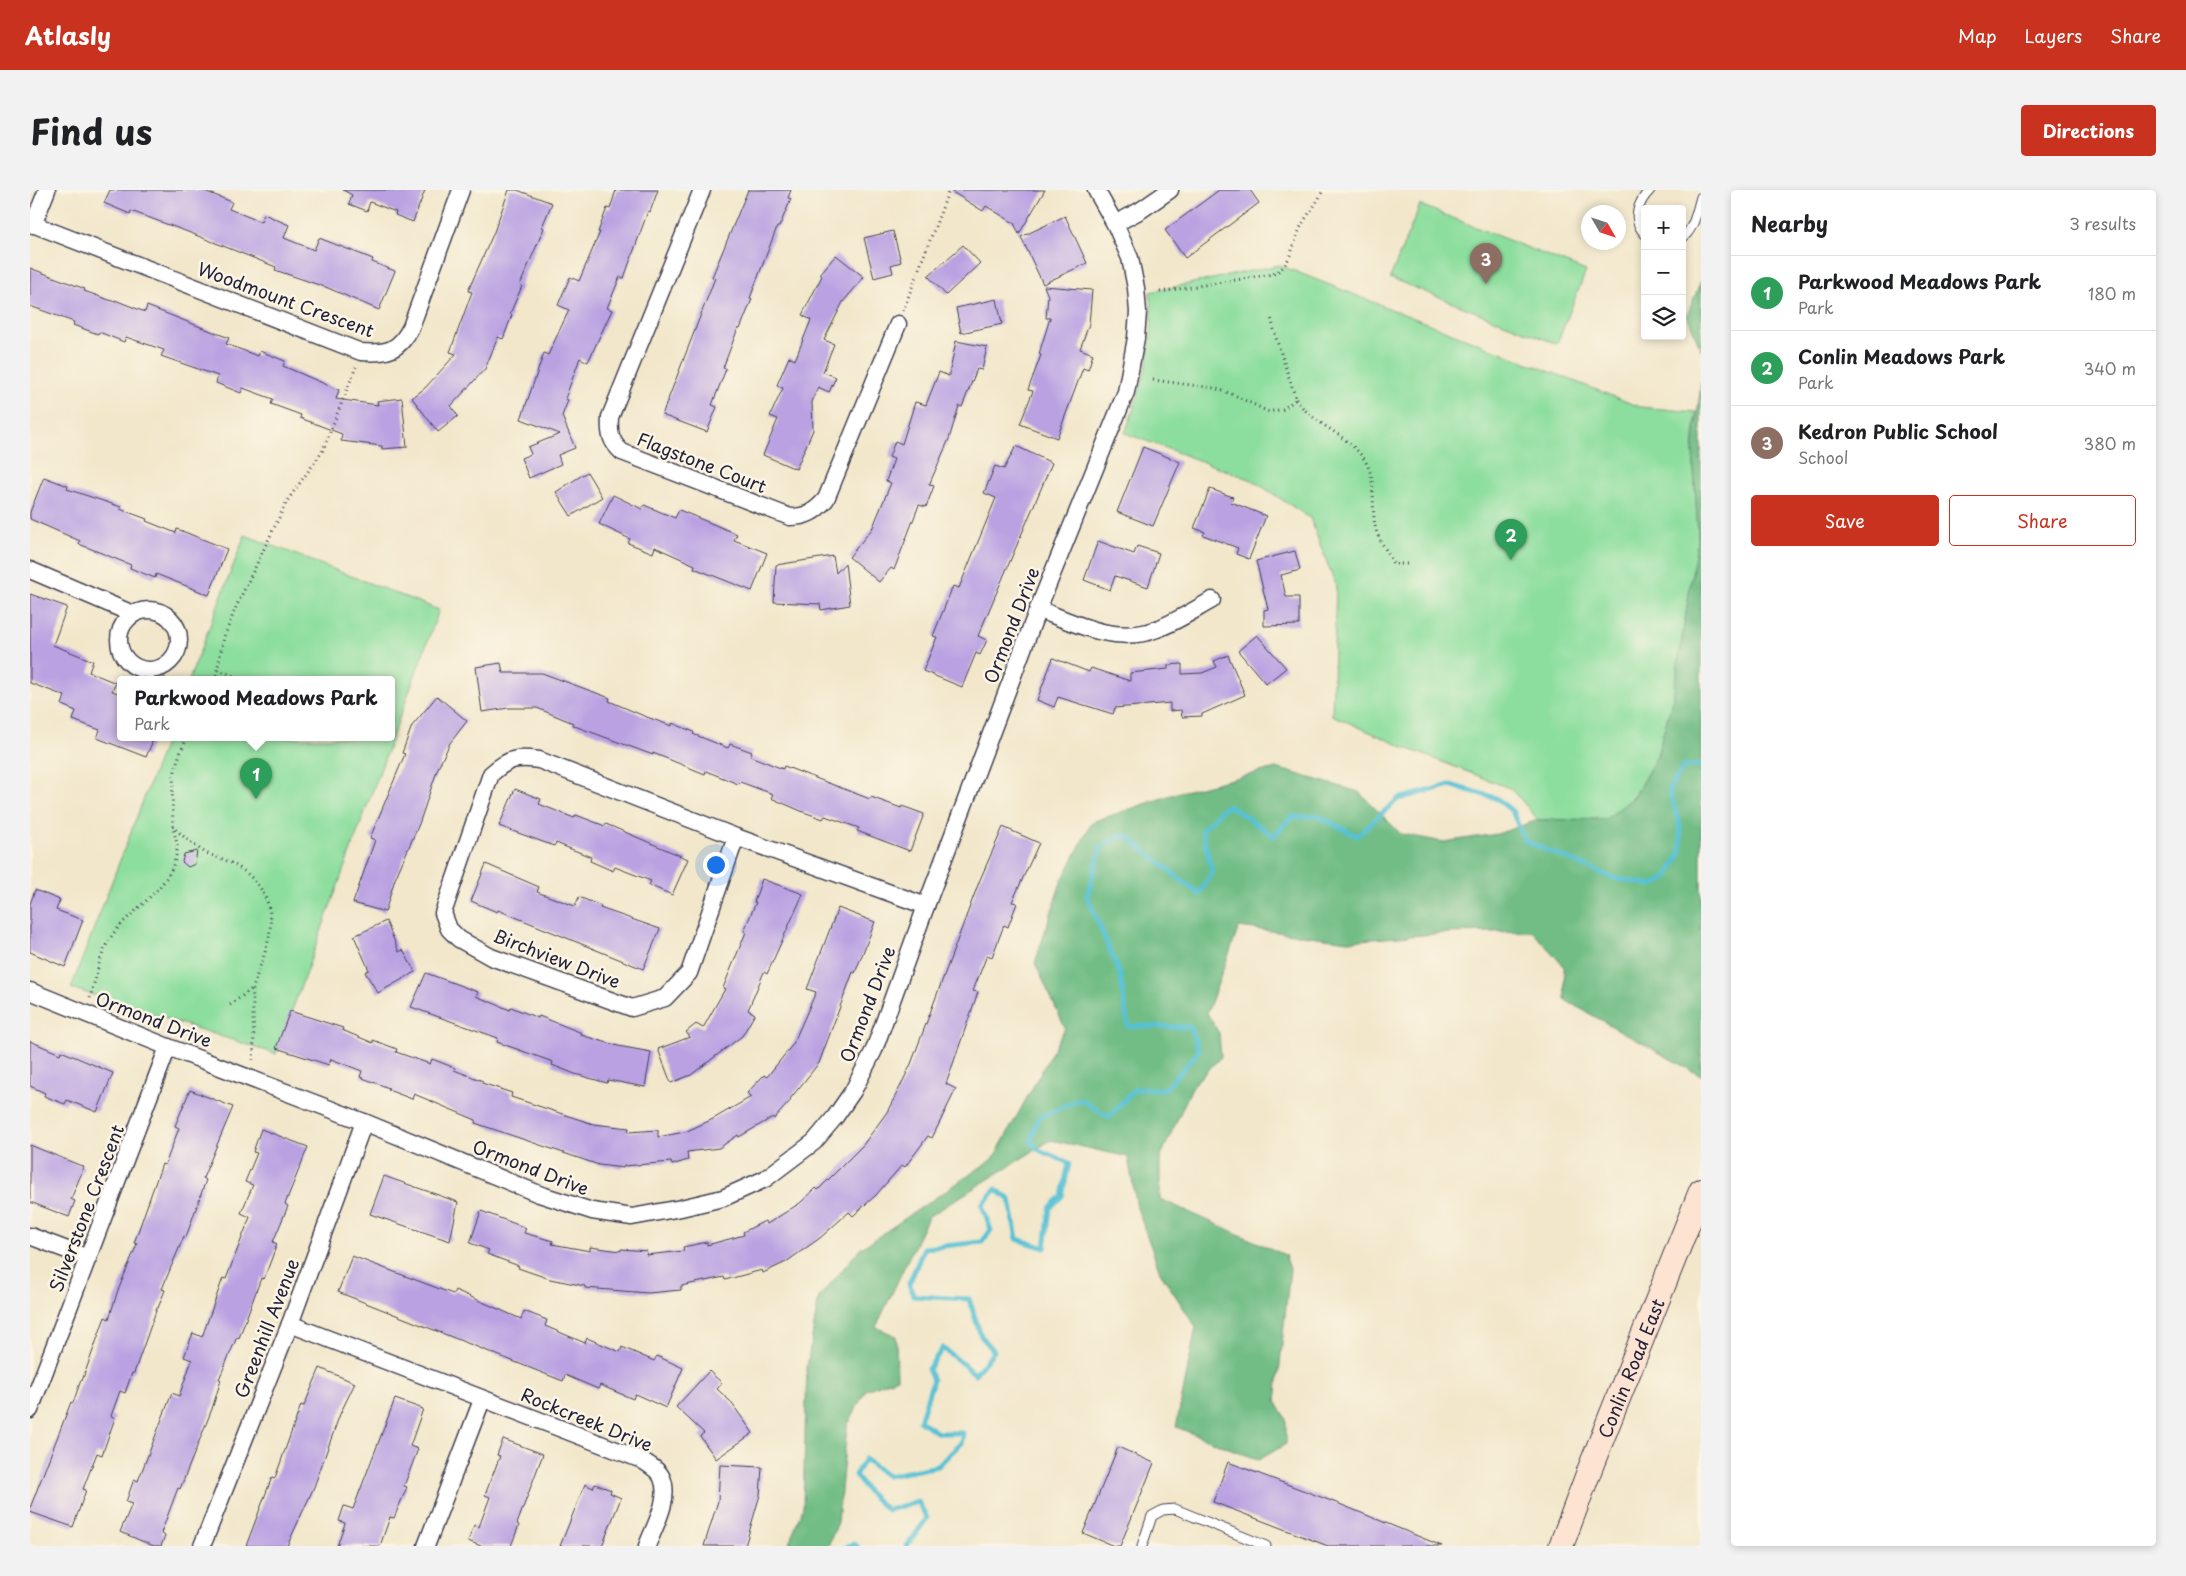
<!DOCTYPE html>
<meta charset="utf-8">
<style>
:root{--surface:#fff;--page:#f2f2f2;--text:#202124;--muted:#757577;--line:#e0e0e0;--accent:#c8321e}
body{margin:0;font-family:"Playpen Sans",sans-serif;background:var(--page);color:var(--text)}
.controls{position:absolute;right:15px;top:15px;display:grid;overflow:hidden;border-radius:5px;box-shadow:0 2px 8px #0003}
.controls button{width:45px;height:45px;display:grid;place-items:center;padding:0;border:0;border-bottom:1px solid var(--line);background:var(--surface);color:var(--text);font:25px sans-serif}
.compass{position:absolute;left:1551px;top:15px;width:45px;height:45px;border-radius:50%;background:var(--surface);box-shadow:0 2px 8px #0003;rotate:129deg}
.you{position:absolute;left:685px;top:674px;width:18px;height:18px;margin:-12px;border:4px solid #fff;border-radius:50%;background:#1a73e8;box-shadow:0 0 0 8px #1a73e833}
.badge{display:grid;place-items:center;width:32px;height:32px;border-radius:50%;background:var(--accent);color:#fff;font-size:16px;font-weight:700}
.pin{position:absolute;translate:-50% -41px;filter:drop-shadow(0 1px 2px #0008)}
.pin::after{content:'';position:absolute;top:26px;width:18px;height:15px;background:inherit;clip-path:polygon(0 0,100% 0,50% 100%)}
.popup{position:absolute;left:87px;top:486px;width:278px;height:65px;box-sizing:border-box;display:grid;place-content:center;border-radius:5px;background:var(--surface);filter:drop-shadow(0 1px 4px #0005);font-size:16px;white-space:nowrap;color:var(--muted)}
.popup b{font-size:19px;color:var(--text)}
.popup::after{content:'';position:absolute;left:50%;top:100%;margin-left:-10px;border:10px solid transparent;border-top-color:var(--surface)}
.list{margin:0;padding:0;list-style:none}
h2{display:flex;justify-content:space-between;align-items:center;height:65px;margin:0;padding:0 20px;font-size:21px}
h2 small{font-size:16px;font-weight:400;color:var(--muted)}
.list li{display:grid;grid-template-columns:32px 1fr auto;gap:15px;align-items:center;box-sizing:border-box;height:75px;padding:0 20px;border-top:1px solid var(--line)}
.list b{display:block;font-size:19px;white-space:nowrap}
.list p{margin:0;font-size:16px;white-space:nowrap;color:var(--muted)}
.list em{font-size:16px;font-style:normal;color:var(--muted)}
.actions{display:flex;gap:10px;padding:15px 20px}
.actions a{flex:1;padding:11px 0;border:1px solid var(--accent);border-radius:5px;text-align:center;font-size:18px;color:var(--accent)}
.actions .main{background:var(--accent);color:#fff}
.icon{flex:none;width:28px;height:28px;fill:none;stroke:currentColor;stroke-width:2;stroke-linecap:round;stroke-linejoin:round}
.map{position:relative;flex:none;width:1671px;height:1356px;overflow:hidden;border-radius:5px}
header{display:flex;align-items:center;gap:30px;box-sizing:border-box;height:70px;padding:0 25px;background:var(--accent);color:#fff}
header strong{font-size:24px}
nav{display:flex;gap:28px;margin-inline-start:auto;font-size:18px}
.intro{display:flex;align-items:center;justify-content:space-between;box-sizing:border-box;height:120px;padding:0 30px}
h1{margin:0;font-size:35px}
.button{padding:12px 22px;border-radius:5px;background:var(--accent);color:#fff;font-size:18px;font-weight:700}
main{display:flex;gap:30px;padding:0 30px}
aside{flex:1;background:var(--surface);border-radius:5px;box-shadow:0 2px 8px #0003}
.map>svg:first-child{display:block}
.green{fill:#8cde9e;stroke:#57806c}
.forest{fill:#71bd85;stroke:#4a7060}
.lines{fill:none;stroke-linecap:round;stroke-linejoin:round}
.stream{stroke:#57c1d4;stroke-width:5}
.building{fill:#b9a1e2}
.lane-casing{stroke:#414051;stroke-width:11}
.street-casing{stroke:#414051;stroke-width:19}
.secondary-casing{stroke:#414051;stroke-width:26}
.path{stroke:#414051;stroke-width:3;stroke-dasharray:1 4;stroke-linecap:butt}
.lane{stroke:#fff;stroke-width:9}
.street{stroke:#fff;stroke-width:16}
.secondary{stroke:#fde3d1;stroke-width:24}
.labels{text-anchor:middle;dominant-baseline:central;stroke-width:5;stroke-linejoin:round;paint-order:stroke}
.street-label{font-size:18px;fill:#22223b;stroke:#fcf5e5}
</style>
<header>
<strong>Atlasly</strong>
<nav><a>Map</a><a>Layers</a><a>Share</a></nav>
</header>
<div class="intro"><h1>Find us</h1><a class="button">Directions</a></div>
<main>
<div class="map">
<svg width="1671" height="1356" viewBox="0 0 1671 1356">
<rect width="100%" height="100%" fill="#fcf5e5"/>
<filter id="ink" filterUnits="userSpaceOnUse"><feTurbulence type="fractalNoise" baseFrequency=".02" numOctaves="2"/><feDisplacementMap in="SourceGraphic" scale="10" xChannelSelector="R" yChannelSelector="G"/><feConvolveMatrix kernelMatrix="1 2 1 2 8 2 1 2 1" color-interpolation-filters="sRGB"/></filter>
<filter id="wash" filterUnits="userSpaceOnUse"><feTurbulence type="fractalNoise" baseFrequency=".0096" numOctaves="4" result="noise"/><feDisplacementMap in="SourceGraphic" scale="20" xChannelSelector="R" yChannelSelector="G"/><feGaussianBlur stdDeviation="1.12" result="paint"/><feColorMatrix in="noise" values="0 0 0 0 0 0 0 0 0 0 0 0 0 0 0 0 0 1.4 0 .05"/><feComposite in="paint" operator="in"/></filter>
<g filter="url(#wash)">
<rect width="100%" height="100%" fill="#f2e7cb"/>
<g class="green">
<polygon points="1390,15 1556,81 1527,154 1360,88"/>
<path d="M 1249,75 L 1610,217 L 1666,222 L 1663,262 L 1668,345 L 1643,508 L 1627,566 L 1604,607 L 1576,629 L 1508,630 L 1482,599 L 1371,556 L 1302,525 L 1306,396 L 1280,328 L 1222,290 L 1095,243 C 1112,196 1127,153 1120,102 Z"/>
<polygon points="215,345 409,420 246,864 41,798 137,548 361,548 361,490 159,490"/>
</g>
<g class="forest">
<polygon points="1671,91 1671,160 1657,125"/>
<polygon points="1671,192 1671,886 1535,810 1534,776 1502,741 1418,743 1318,751 1209,737 1177,823 1189,843 1191,867 1163,895 1130,968 1130,1009 1255,1065 1260,1079 1246,1211 1256,1229 1256,1254 1229,1270 1146,1237 1166,1137 1130,1082 1107,1018 1098,967 1021,950 898,1027 846,1137 866,1146 867,1188 836,1200 817,1236 808,1332 798,1356 758,1356 773,1317 777,1176 789,1107 830,1059 964,968 1035,838 1005,773 1031,692 1062,632 1150,602 1246,578 1329,602 1371,644 1414,652 1467,644 1508,630 1576,629 1604,607 1627,566 1643,508 1668,345 1663,262"/>
</g>
<g class="lines">
<g class="stream">
<polyline points="818,1356 824,1354 827,1356"/>
<polyline points="877,1356 897,1328 888,1312 857,1320 837,1301 825,1285 835,1269 857,1286 908,1276 931,1253 933,1243 908,1243 890,1231 903,1190 898,1179 913,1158 945,1184 964,1161 951,1146 939,1109 884,1106 879,1094 894,1058 952,1052 961,1040 952,1015 966,999 980,1010 987,1049 1015,1058 1020,1018 1032,1006 1039,973 1007,959 1001,951 1008,928 1050,909 1079,927 1105,899 1135,899 1169,861 1160,837 1098,836 1090,784 1057,706 1072,655 1095,645 1169,704 1182,682 1172,640 1193,618 1200,616 1244,646 1261,627 1288,626 1327,646 1368,609 1420,595 1466,608 1482,621 1495,651 1583,688 1623,695 1637,688 1651,662 1650,635 1639,600 1653,577 1671,575"/>
</g>
</g>
<g id="blocks">
<g class="building">
<polygon points="80,0 172,0 202,12 199,19 231,32 234,24 259,35 254,48 284,60 289,48 343,69 342,72 365,81 349,120 298,98 245,80 246,77 158,42 101,21 100,24 74,13"/>
<polygon points="313,0 395,0 383,32 365,25 366,22 340,12 337,21 319,14 322,5"/>
<polygon points="479,0 487,0 522,13 512,37 514,38 490,95 492,96 480,124 482,125 473,149 468,147 455,179 421,216 428,226 408,242 382,208 395,198 426,164 420,162 442,102 438,101 464,42"/>
<polygon points="586,0 628,0 620,22 618,21 594,88 590,87 577,118 582,120 575,135 558,172 550,168 535,209 538,210 532,226 545,258 528,265 531,274 499,288 491,268 501,264 498,257 530,244 491,229 514,163 518,165 539,120 528,115 540,87 549,91 570,42 568,42 577,18 580,19"/>
<polygon points="718,0 761,0 758,8 761,9 749,37 747,37 720,108 722,109 710,139 708,138 693,178 696,179 682,215 687,217 677,242 632,225 685,88 682,87"/>
<polygon points="919,0 1015,0 989,44 984,33 956,16 953,21"/>
<polygon points="1189,0 1220,0 1229,13 1155,68 1135,40"/>
<polygon points="1035,26 1057,73 1013,94 991,47"/>
<polygon points="863,41 871,72 861,75 863,83 844,88 834,48"/>
<polygon points="933,55 950,73 916,105 898,86"/>
<polygon points="806,65 834,87 813,112 794,150 804,154 793,182 806,187 799,202 788,197 782,212 783,240 766,279 733,265 748,229 740,226 753,198 747,195 759,167 765,170 781,130 772,125 792,86 790,84"/>
<polygon points="0,78 55,99 54,101 85,112 85,110 115,122 117,116 199,148 196,154 228,166 230,161 255,171 253,176 309,200 306,209 348,215 347,211 372,208 377,257 352,259 352,256 311,251 312,244 270,228 271,225 241,214 243,209 213,198 211,203 186,193 188,186 131,166 134,160 96,147 94,152 69,142 68,144 43,135 44,132 0,116"/>
<polygon points="1014,96 1062,100 1059,134 1050,159 1063,164 1058,180 1053,178 1027,248 990,234 1003,201 998,200 1011,165 1009,164 1020,128 1016,128 1018,106"/>
<polygon points="967,109 972,134 931,143 926,118"/>
<polygon points="926,151 957,157 952,180 947,179 932,217 929,216 919,249 899,295 904,296 896,317 889,315 864,380 861,378 849,392 819,367 842,339 861,293 856,291 864,269 859,267 865,251 872,254 885,212 896,215 909,182 919,186"/>
<polygon points="986,256 1022,273 948,446 957,450 950,465 946,463 932,497 893,481 907,447 903,446 923,396 929,398 966,308 954,303 965,276 974,279"/>
<polygon points="1113,257 1150,272 1123,336 1087,322"/>
<polygon points="557,282 572,307 541,326 526,302"/>
<polygon points="14,287 38,296 37,299 91,317 90,319 117,329 116,331 146,343 147,339 197,359 179,405 126,384 125,388 100,378 101,375 49,354 50,351 0,329 0,322"/>
<polygon points="1180,299 1203,307 1201,312 1236,326 1219,369 1206,364 1208,358 1173,345 1175,342 1164,338"/>
<polygon points="583,305 612,319 614,315 645,328 649,320 707,344 704,350 737,363 722,401 664,378 665,375 625,357 623,363 598,353 600,349 569,334"/>
<polygon points="1068,351 1104,364 1107,356 1129,363 1118,397 1085,386 1080,400 1054,390"/>
<polygon points="1265,361 1270,380 1251,385 1256,407 1269,407 1269,435 1234,436 1234,420 1238,419 1226,371"/>
<polygon points="803,366 806,383 815,373 820,415 791,420 790,414 744,412 746,375"/>
<polygon points="0,404 37,417 23,455 63,471 59,482 86,493 82,501 91,504 91,548 124,548 116,567 67,548 70,540 43,530 46,521 32,515 35,506 0,493"/>
<polygon points="1227,445 1256,478 1236,494 1208,461"/>
<polygon points="1198,465 1215,505 1172,524 1172,526 1152,527 1151,520 1140,521 1140,513 1085,518 1083,524 1028,507 1024,517 1007,510 1023,468 1059,482 1061,478 1100,491 1100,483 1138,479 1138,475 1152,474 1152,484 1172,483 1187,477 1184,471"/>
<polygon points="471,473 473,483 512,483 580,508 579,511 614,526 642,536 642,533 664,542 663,544 698,558 700,554 722,562 720,566 753,579 754,576 840,609 841,607 871,618 872,616 894,624 880,661 827,641 829,638 795,626 793,629 771,621 741,608 743,604 710,592 708,594 676,581 675,584 623,563 623,565 542,535 543,533 507,518 479,518 452,522 446,477"/>
<polygon points="407,506 437,531 420,553 408,578 389,634 365,689 355,722 323,713 345,650 340,648 375,564 372,563 382,536"/>
<polygon points="485,599 511,609 509,614 544,628 546,625 575,636 576,634 658,669 642,705 619,695 621,691 585,677 583,681 560,671 561,667 526,653 524,656 469,636"/>
<polygon points="973,637 1009,653 982,712 987,713 978,737 974,735 962,767 957,765 943,801 948,802 916,894 926,899 902,948 898,946 875,977 872,975 846,1005 823,1026 819,1022 790,1048 756,1072 733,1083 732,1080 695,1090 694,1087 651,1096 651,1100 618,1103 555,1098 555,1096 520,1089 488,1078 489,1076 457,1064 459,1060 440,1053 451,1021 496,1038 494,1043 523,1051 522,1054 560,1061 560,1057 591,1061 591,1059 617,1061 616,1065 654,1061 653,1057 677,1052 677,1055 714,1045 713,1042 735,1031 737,1034 770,1013 786,998 788,1000 833,955 857,922 870,897 881,874 949,692"/>
<polygon points="167,661 165,674 158,677 152,672 154,664"/>
<polygon points="456,674 509,697 507,702 545,716 549,707 571,716 570,718 630,739 613,779 468,720 467,722 441,711"/>
<polygon points="732,689 773,704 737,784 734,782 718,820 725,824 712,846 661,885 641,893 628,859 660,847 656,842 666,834 673,838 695,799 693,798 716,742 714,741 726,712 724,712"/>
<polygon points="5,700 30,710 26,720 53,730 35,777 0,762 0,714"/>
<polygon points="808,718 845,732 825,783 823,782 789,873 760,909 761,910 744,929 743,927 709,947 708,945 689,958 657,962 658,970 642,975 641,972 594,976 593,978 569,975 445,933 446,930 384,904 382,909 358,900 359,898 330,887 332,881 301,869 299,875 246,858 260,821 313,838 312,840 343,853 343,850 367,859 366,862 400,874 402,869 425,878 424,880 453,891 452,893 482,903 481,907 563,934 599,938 598,942 628,940 628,947 655,942 683,929 721,907 717,903 734,885 737,887 763,854 786,802 777,799"/>
<polygon points="356,731 369,762 373,760 385,782 348,803 335,782 339,780 324,746"/>
<polygon points="396,783 448,802 446,806 480,820 481,817 508,828 509,826 552,843 551,845 588,856 621,862 615,897 578,890 577,893 545,884 522,875 523,872 467,852 468,848 381,817"/>
<polygon points="0,851 30,864 31,861 83,883 67,922 37,910 35,914 14,906 15,903 0,896"/>
<polygon points="160,900 203,917 173,988 176,990 156,1047 154,1046 132,1099 135,1100 128,1118 127,1118 104,1183 102,1183 95,1203 90,1201 81,1226 85,1228 72,1265 67,1263 53,1299 56,1300 43,1337 0,1322 0,1318 41,1212 43,1213 51,1190 52,1191 75,1127 79,1129 87,1103 107,1054 104,1053 132,974 135,975 149,938 145,936"/>
<polygon points="231,939 278,957 255,1014 258,1016 243,1052 247,1054 234,1089 231,1088 209,1148 207,1147 189,1189 191,1190 182,1219 150,1299 148,1298 131,1343 135,1346 131,1356 124,1356 90,1342 102,1314 96,1312 104,1289 108,1291 142,1203 149,1206 162,1170 154,1167 163,1143 172,1147 193,1088 196,1089 220,1027 211,1023 223,995 215,992 227,963 223,962"/>
<polygon points="0,955 54,977 41,1009 45,1011 39,1027 0,1012"/>
<polygon points="354,986 428,1012 420,1051 340,1024"/>
<polygon points="322,1066 423,1104 425,1100 491,1129 494,1121 517,1130 515,1136 555,1153 557,1148 590,1162 592,1157 624,1171 627,1166 653,1178 636,1218 605,1204 603,1209 570,1195 568,1199 535,1185 533,1191 308,1102"/>
<polygon points="290,1178 325,1193 310,1224 284,1297 257,1356 216,1356 242,1287 245,1288 271,1215 274,1216"/>
<polygon points="679,1181 692,1193 687,1199 700,1211 723,1243 686,1269 670,1246 674,1243 646,1217"/>
<polygon points="365,1209 393,1219 380,1256 388,1259 374,1296 377,1297 364,1328 360,1327 350,1356 307,1356 315,1333 309,1331 314,1316 323,1319"/>
<polygon points="473,1249 513,1264 487,1334 489,1335 481,1356 451,1356 438,1351 444,1335 449,1337 460,1307 455,1305 470,1266 467,1265"/>
<polygon points="1088,1257 1124,1273 1090,1356 1084,1356 1053,1343"/>
<polygon points="1198,1272 1312,1315 1412,1356 1298,1356 1183,1312"/>
<polygon points="690,1275 732,1277 730,1305 715,1356 674,1356 688,1311"/>
<polygon points="555,1294 563,1298 565,1294 581,1300 580,1303 591,1308 572,1356 530,1356"/>
</g>
</g>
</g>
<g filter="url(#ink)">
<use href="#blocks" fill-opacity="0" stroke="#414051" stroke-width="1"/>
<g class="lines">
<defs>
<g id="lane">
<path d="M 1615,44 C 1601,30 1608,12 1620,0"/>
<path d="M 1652,48 C 1664,40 1667,20 1671,7"/>
<polyline points="1112,1356 1122,1326 1133,1320 1145,1319 1236,1356"/>
</g>
<g id="street">
<path d="M 672,0 L 580,227 C 579,243 580,251 592,262 L 760,327 C 776,327 785,322 796,309 L 868,134"/>
<path d="M 0,33 L 331,162 C 357,164 369,161 381,137 L 431,0"/>
<polyline points="1085,34 1111,20 1140,0"/>
<polyline points="3,35 17,0"/>
<polyline points="0,380 103,424"/>
<path d="M 1008,419 C 1046,434 1087,455 1127,439 C 1146,432 1164,420 1182,410"/>
<circle cx="119" cy="450" r="30"/>
<path d="M 706,647 L 659,783 L 635,808 L 602,818 L 461,767 L 429,749 L 419,739 L 413,723 L 461,584 C 479,568 486,567 509,570 L 706,647 L 896,716"/>
<polyline points="0,801 138,857 334,932 509,1004 562,1021 602,1027 651,1018 693,1008 735,989 784,952 805,927 823,901 844,860 896,716 1008,419 1096,202 1106,148 1108,122 1106,98 1100,68 1085,34 1066,0"/>
<polyline points="0,1046 58,1068"/>
<path d="M 260,1134 L 612,1270 C 619,1275 629,1280 632,1288 C 641,1309 624,1337 617,1356"/>
<polyline points="0,1220 138,857"/>
<polyline points="172,1356 260,1134 334,932"/>
<polyline points="396,1356 452,1210"/>
</g>
<g id="secondary">
<path id="s1" d="M 1531,1356 L 1561,1276 L 1671,1001"/>
</g>
</defs>
<use href="#lane" class="lane-casing"/>
<use href="#street" class="street-casing"/>
<use href="#secondary" class="secondary-casing"/>
<g class="path">
<path d="M 1130,102 L 1243,84 C 1263,76 1263,48 1274,31 C 1281,20 1288,12 1293,0"/>
<polyline points="873,121 919,0"/>
<polyline points="1123,190 1184,198 1202,204 1239,222 1253,219 1266,209 1246,148 1241,127"/>
<path d="M 1266,209 C 1282,234 1316,243 1334,269 C 1349,292 1339,319 1347,343 C 1351,354 1359,363 1363,374 L 1377,374"/>
<polyline points="131,478 135,490"/>
<polyline points="188,480 215,490"/>
<polyline points="185,490 194,447 206,417 257,311 292,262 326,177"/>
<path d="M 157,548 C 140,582 142,600 143,637 C 153,646 164,656 176,663 C 183,666 191,668 197,671 C 225,684 244,708 240,740 C 238,760 228,779 223,798"/>
<path d="M 60,808 C 66,789 69,767 79,750 C 99,718 142,701 147,660 C 148,653 144,644 143,638"/>
<path d="M 200,815 L 223,798 C 222,823 225,846 223,870"/>
</g>
<use href="#lane" class="lane"/>
<use href="#street" class="street"/>
<use href="#secondary" class="secondary"/>
</g>
</g>
<g class="labels">
<g class="street-label">
<text transform="translate(256 109) rotate(20)">Woodmount Crescent</text>
<text transform="translate(672 272) rotate(21)">Flagstone Court</text>
<text transform="translate(981 435) rotate(-69)">Ormond Drive</text>
<text transform="translate(527 768) rotate(21)">Birchview Drive</text>
<text transform="translate(837 814) rotate(-69)">Ormond Drive</text>
<text transform="translate(124 829) rotate(21)">Ormond Drive</text>
<text transform="translate(501 977) rotate(21)">Ormond Drive</text>
<text transform="translate(56 1018) rotate(-69)">Silverstone Crescent</text>
<text transform="translate(236 1138) rotate(-69)">Greenhill Avenue</text>
<text stroke="none"><textPath href="#s1" startOffset="191">Conlin Road East</textPath></text>
<text transform="translate(557 1229) rotate(22)">Rockcreek Drive</text>
</g>
</g>
</svg>
<div class="controls">
<button>+</button>
<button>−</button>
<button><svg class="icon" aria-label="layers" viewBox="0 0 24 24"><path d="M12 4l9 5-9 5-9-5zM3 14l9 5 9-5"/></svg></button>
</div>
<svg class="compass" viewBox="-18 -18 36 36"><path d="M0-13l5 13h-10z" fill="#e53935"/><path d="M0 13l5-13h-10z" fill="#757577"/></svg>
<div class="you"></div>
<div class="pin badge" style="left:226px;top:609px;background:#2e9e5b">1</div>
<div class="popup"><b>Parkwood Meadows Park</b>Park</div>
<div class="pin badge" style="left:1481px;top:370px;background:#2e9e5b">2</div>
<div class="pin badge" style="left:1456px;top:94px;background:#8d6e63">3</div>
</div>
<aside>
<h2>Nearby<small>3 results</small></h2>
<ul class="list">
<li><span class="badge" style="background:#2e9e5b">1</span><div><b>Parkwood Meadows Park</b><p>Park</p></div><em>180 m</em></li>
<li><span class="badge" style="background:#2e9e5b">2</span><div><b>Conlin Meadows Park</b><p>Park</p></div><em>340 m</em></li>
<li><span class="badge" style="background:#8d6e63">3</span><div><b>Kedron Public School</b><p>School</p></div><em>380 m</em></li>
</ul>
<div class="actions"><a class="main">Save</a><a>Share</a></div>
</aside>
</main>
